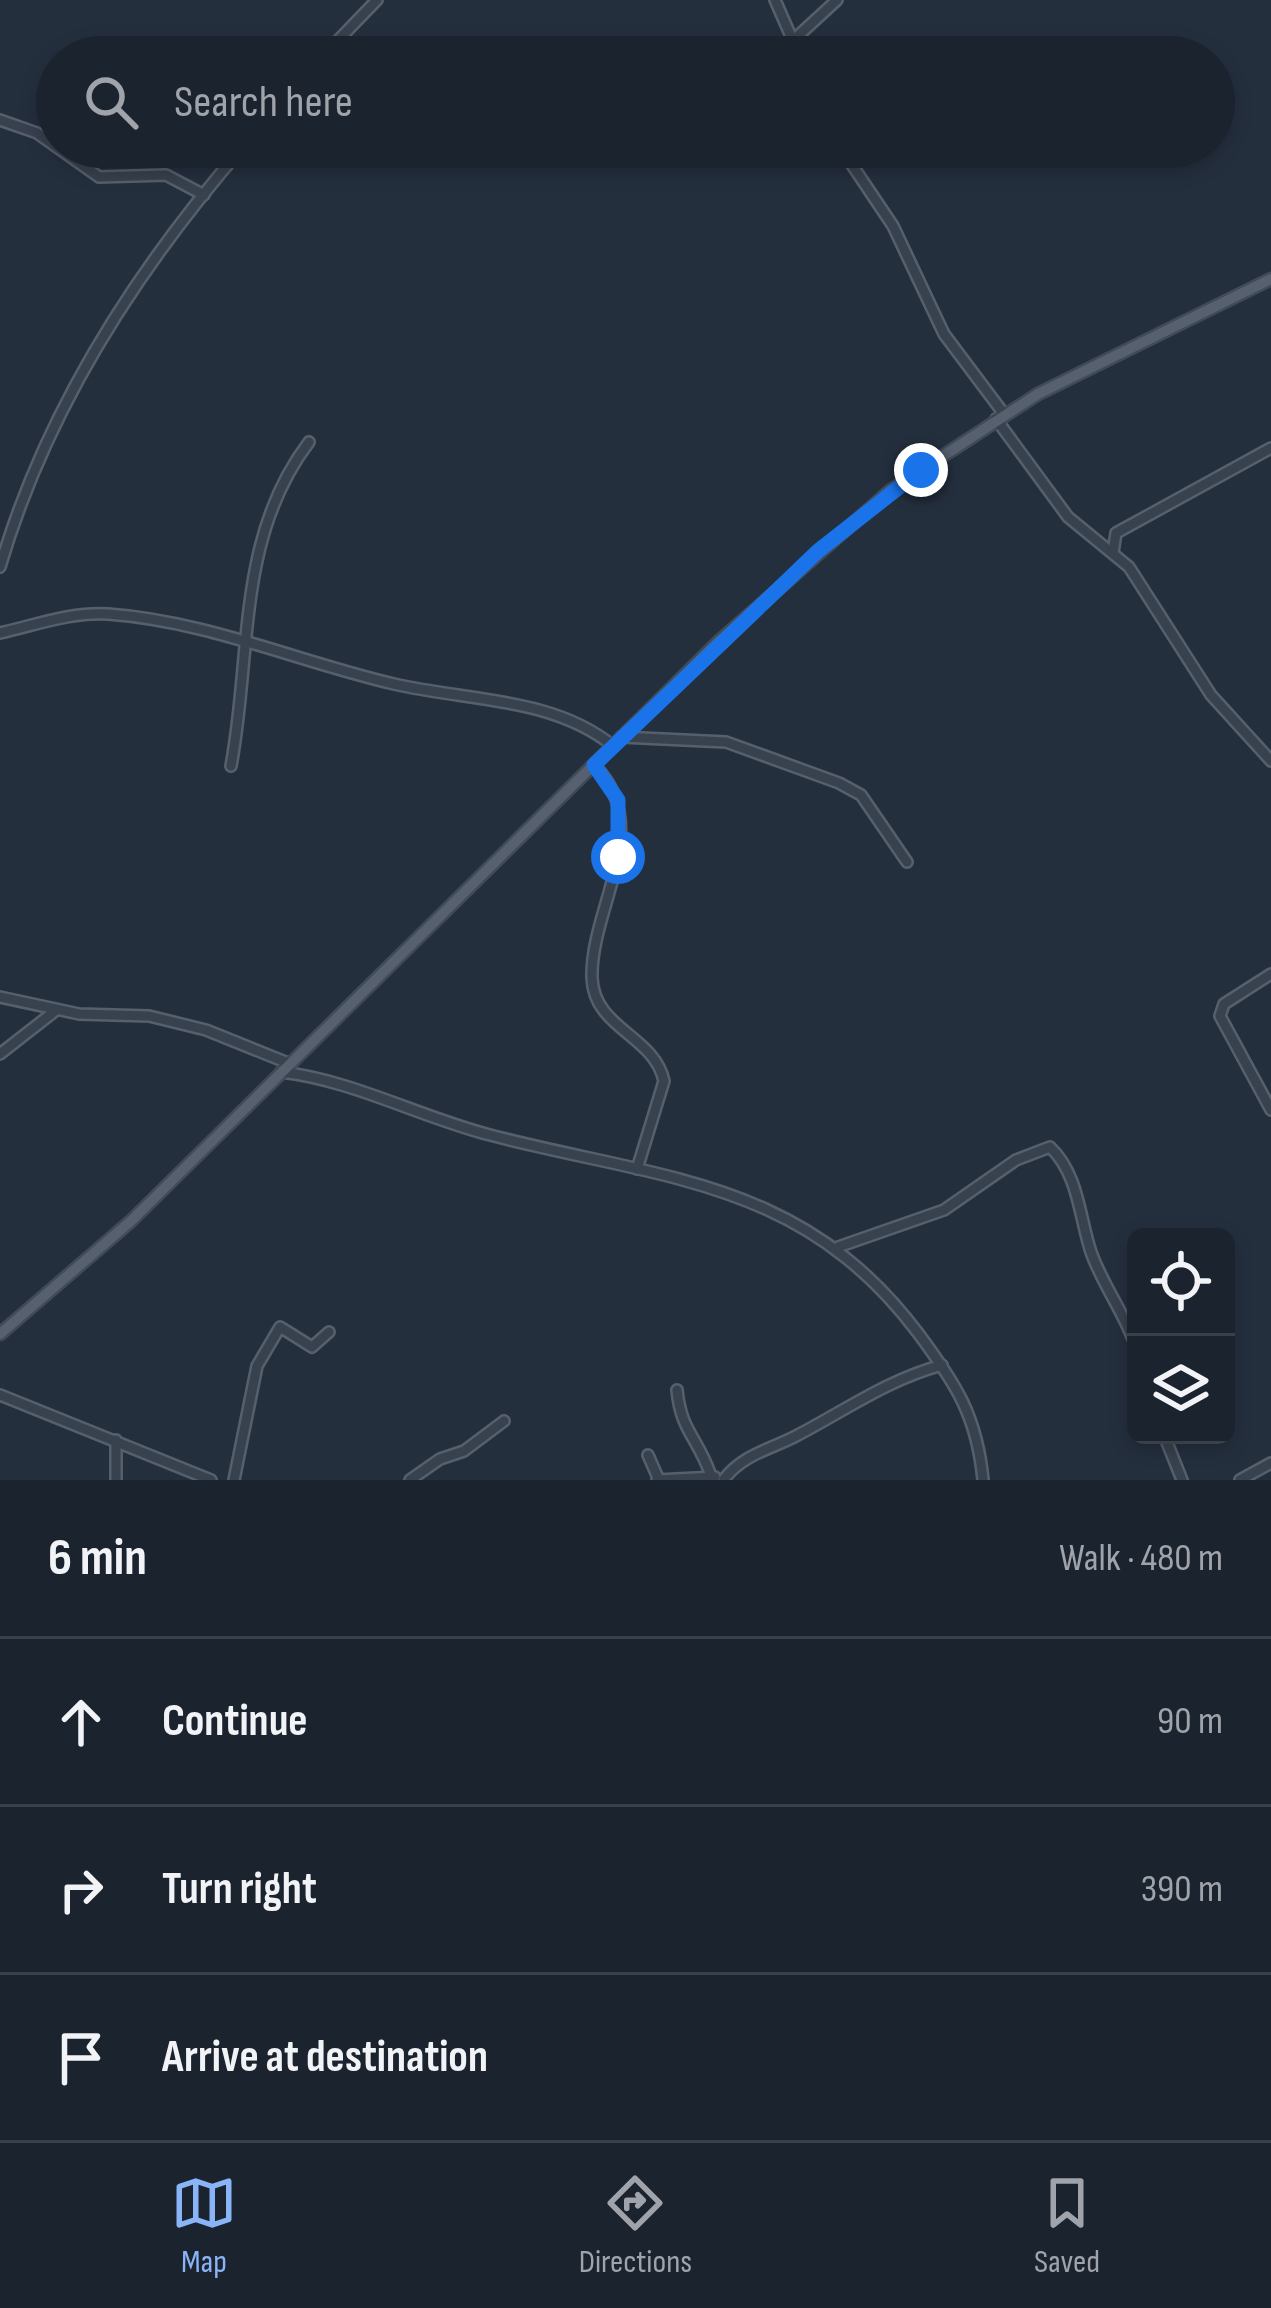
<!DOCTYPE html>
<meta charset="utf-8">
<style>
:root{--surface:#1b232e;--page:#282f3a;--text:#f1f3f6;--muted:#a0a4aa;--line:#39404a;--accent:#8ab4f8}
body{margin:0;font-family:"Sofia Sans Condensed",sans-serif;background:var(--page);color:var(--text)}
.controls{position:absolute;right:36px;bottom:36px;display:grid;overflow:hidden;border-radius:18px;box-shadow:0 6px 18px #0003}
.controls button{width:108px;height:108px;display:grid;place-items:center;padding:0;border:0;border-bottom:3px solid var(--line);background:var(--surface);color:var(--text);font:60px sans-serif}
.stop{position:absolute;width:36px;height:36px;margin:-27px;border:9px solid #1a73e8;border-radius:50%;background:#fff}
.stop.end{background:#1a73e8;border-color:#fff;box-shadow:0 3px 12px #0008}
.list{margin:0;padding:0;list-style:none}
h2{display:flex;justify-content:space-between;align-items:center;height:156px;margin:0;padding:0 48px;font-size:51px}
h2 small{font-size:39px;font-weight:400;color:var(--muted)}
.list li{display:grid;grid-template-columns:78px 1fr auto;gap:36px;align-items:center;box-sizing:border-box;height:168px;padding:0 48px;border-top:3px solid var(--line)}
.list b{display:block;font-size:45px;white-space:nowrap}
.list em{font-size:39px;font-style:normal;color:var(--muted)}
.icon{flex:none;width:66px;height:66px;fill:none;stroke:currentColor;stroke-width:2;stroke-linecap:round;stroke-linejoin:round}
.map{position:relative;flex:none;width:1271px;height:1480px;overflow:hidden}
.search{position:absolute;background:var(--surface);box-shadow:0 6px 18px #0003;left:36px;right:36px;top:36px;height:132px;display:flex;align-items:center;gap:30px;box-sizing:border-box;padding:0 42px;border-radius:66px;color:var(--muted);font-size:45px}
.sheet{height:660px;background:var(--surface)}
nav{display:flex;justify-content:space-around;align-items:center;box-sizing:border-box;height:168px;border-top:3px solid var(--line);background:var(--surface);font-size:33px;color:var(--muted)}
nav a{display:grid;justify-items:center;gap:6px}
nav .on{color:var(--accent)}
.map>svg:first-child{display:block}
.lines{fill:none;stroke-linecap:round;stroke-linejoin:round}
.minor-casing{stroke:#565f6c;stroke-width:14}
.major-casing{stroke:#414a57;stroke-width:15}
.minor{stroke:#38414e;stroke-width:9}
.major{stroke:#56606e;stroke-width:10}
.route{stroke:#1a73e8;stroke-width:15}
</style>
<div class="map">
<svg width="1271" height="1480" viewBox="0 0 1271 1480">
<rect width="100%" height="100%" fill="#242f3e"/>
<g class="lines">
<defs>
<g id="minor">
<polyline points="775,0 800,57"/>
<polyline points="322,57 377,0"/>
<polyline points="775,57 837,0"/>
<polyline points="0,120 37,133 99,177 166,175 204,195"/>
<polyline points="840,147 893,226 944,334 1004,414"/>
<polyline points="996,419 1068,517 1129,567 1211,695 1271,761"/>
<polyline points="1113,553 1116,533 1271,448"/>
<path d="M 0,567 C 46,410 136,270 243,147"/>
<path d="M 0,633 C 36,625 70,612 108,614 C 207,621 299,662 394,684 C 467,701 553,697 613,746"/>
<polyline points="621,737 726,742 839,783 861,795 907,862"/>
<path d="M 594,765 C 656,826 590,908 592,978 C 594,1029 654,1035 664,1081 L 637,1169"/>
<path d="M 231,766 C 252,654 236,538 309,442"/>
<polyline points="1271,974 1224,1004 1220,1016 1271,1110"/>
<polyline points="0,997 79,1014 149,1016 206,1030 288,1063"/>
<polyline points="0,1054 55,1011"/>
<path d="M 281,1072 C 352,1080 420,1117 490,1135 C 663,1180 802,1179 918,1333 C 956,1384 977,1416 983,1480"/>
<path d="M 838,1247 L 944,1210 L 1016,1160 L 1050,1147 C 1079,1175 1079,1216 1091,1252 C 1102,1284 1125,1314 1136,1347"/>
<path d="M 677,1390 C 681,1432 698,1437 711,1476"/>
<polyline points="0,1395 211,1480"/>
<polyline points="1164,1435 1182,1480"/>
<polyline points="648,1455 659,1480"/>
<path d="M 724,1479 C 744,1454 769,1450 796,1436 C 846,1410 887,1380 942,1365"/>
<polyline points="116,1480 116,1440"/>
<polyline points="234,1480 257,1366 280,1327 312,1347 329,1332"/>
<polyline points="410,1480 440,1459 464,1451 504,1421"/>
<polyline points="657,1480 715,1477"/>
<polyline points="1240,1480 1271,1463"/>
</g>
<polyline id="major" points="0,1334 131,1221 717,643 891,490 1038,394 1271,279"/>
</defs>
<use href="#minor" class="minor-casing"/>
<use href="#major" class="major-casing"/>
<use href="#minor" class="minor"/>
<use href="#major" class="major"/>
</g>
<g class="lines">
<polyline class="route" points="618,857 618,800 594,765 818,551 921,470"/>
</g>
</svg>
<div class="controls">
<button><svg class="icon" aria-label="locate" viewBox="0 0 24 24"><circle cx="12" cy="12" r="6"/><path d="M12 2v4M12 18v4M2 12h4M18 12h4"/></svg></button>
<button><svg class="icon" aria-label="layers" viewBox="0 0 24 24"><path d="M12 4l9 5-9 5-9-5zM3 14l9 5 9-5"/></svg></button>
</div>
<div class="stop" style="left:618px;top:857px"></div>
<div class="stop end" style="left:921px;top:470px"></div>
<div class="search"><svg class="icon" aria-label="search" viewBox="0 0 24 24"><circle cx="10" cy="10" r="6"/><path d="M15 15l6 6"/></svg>Search here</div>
</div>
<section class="sheet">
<h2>6 min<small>Walk · 480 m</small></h2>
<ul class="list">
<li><svg class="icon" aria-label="ahead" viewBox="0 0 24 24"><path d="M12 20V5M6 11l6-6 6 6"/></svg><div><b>Continue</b></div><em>90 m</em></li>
<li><svg class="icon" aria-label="right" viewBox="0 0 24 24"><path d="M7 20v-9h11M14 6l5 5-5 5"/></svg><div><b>Turn right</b></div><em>390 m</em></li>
<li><svg class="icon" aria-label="arrive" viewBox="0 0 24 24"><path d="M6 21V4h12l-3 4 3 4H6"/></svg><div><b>Arrive at destination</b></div></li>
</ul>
</section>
<nav>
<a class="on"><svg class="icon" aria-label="map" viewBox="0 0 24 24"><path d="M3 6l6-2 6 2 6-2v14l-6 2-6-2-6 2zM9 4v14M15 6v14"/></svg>Map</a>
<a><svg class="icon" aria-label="directions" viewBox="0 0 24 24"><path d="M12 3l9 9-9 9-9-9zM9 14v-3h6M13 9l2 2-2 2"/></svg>Directions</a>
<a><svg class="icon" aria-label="saved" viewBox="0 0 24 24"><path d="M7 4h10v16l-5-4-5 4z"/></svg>Saved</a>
</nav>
